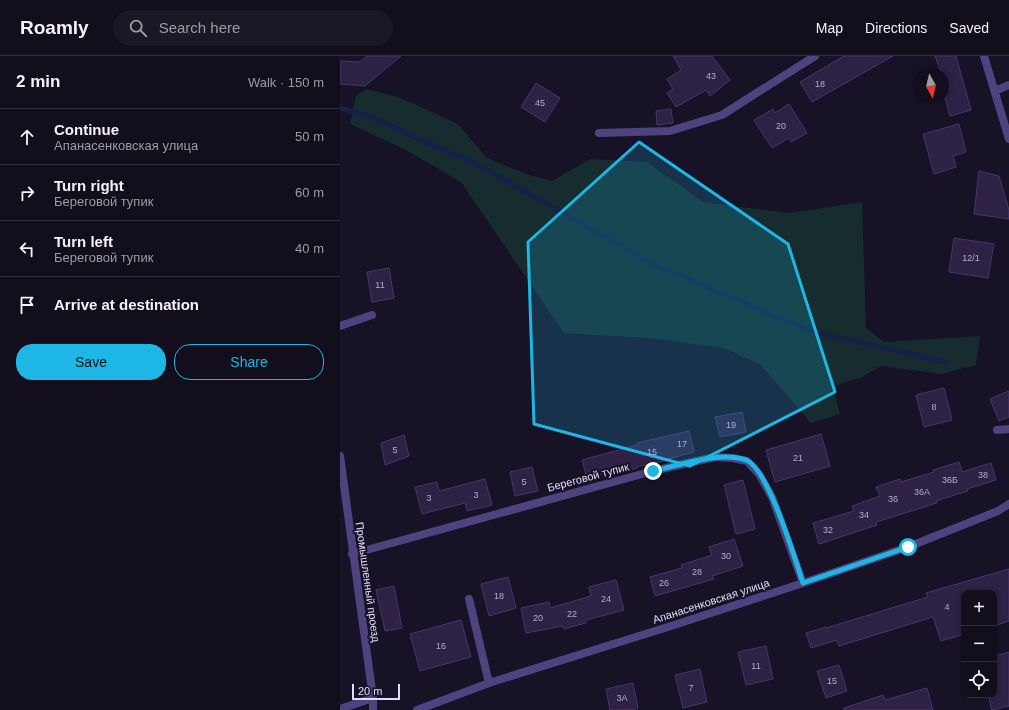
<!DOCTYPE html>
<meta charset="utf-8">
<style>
:root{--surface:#120e1c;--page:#1b1725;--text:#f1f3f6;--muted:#9c9ca3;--line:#312e3b;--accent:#1db6e5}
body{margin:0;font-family:Arial,sans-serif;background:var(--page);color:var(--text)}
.controls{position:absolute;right:12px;bottom:12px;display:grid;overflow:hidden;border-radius:8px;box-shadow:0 2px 6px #0003}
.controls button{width:36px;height:36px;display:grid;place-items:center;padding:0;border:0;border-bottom:1px solid var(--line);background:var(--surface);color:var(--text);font:20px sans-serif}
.compass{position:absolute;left:573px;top:12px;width:36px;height:36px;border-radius:50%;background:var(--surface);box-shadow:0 2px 6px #0003;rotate:172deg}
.scale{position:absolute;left:12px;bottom:10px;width:48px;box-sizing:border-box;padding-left:4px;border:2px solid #e3dbfb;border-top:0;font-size:11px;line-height:14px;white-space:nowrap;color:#e3dbfb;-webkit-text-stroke:3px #181226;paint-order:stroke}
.stop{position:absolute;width:12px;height:12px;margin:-9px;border:3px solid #1db6e5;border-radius:50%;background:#fff}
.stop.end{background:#1db6e5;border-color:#fff;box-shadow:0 1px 4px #0008}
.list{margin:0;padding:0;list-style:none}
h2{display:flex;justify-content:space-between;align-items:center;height:52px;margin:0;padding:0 16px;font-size:17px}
h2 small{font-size:13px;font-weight:400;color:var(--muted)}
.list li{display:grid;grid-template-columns:26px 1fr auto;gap:12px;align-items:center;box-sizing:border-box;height:56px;padding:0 16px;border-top:1px solid var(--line)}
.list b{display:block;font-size:15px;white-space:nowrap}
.list p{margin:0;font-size:13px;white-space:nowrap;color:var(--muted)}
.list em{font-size:13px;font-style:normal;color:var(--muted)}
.actions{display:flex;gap:8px;padding:12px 16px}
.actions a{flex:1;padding:9px 0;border:1px solid var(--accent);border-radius:16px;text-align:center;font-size:14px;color:var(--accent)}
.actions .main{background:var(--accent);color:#111}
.icon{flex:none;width:22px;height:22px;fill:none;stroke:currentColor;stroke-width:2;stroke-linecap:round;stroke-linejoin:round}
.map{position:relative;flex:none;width:669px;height:654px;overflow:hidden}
header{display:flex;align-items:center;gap:24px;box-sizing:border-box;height:56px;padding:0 20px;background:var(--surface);border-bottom:1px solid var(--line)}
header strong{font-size:19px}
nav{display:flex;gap:22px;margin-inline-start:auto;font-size:14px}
.search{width:280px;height:36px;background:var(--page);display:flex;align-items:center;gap:10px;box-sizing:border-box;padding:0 14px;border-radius:22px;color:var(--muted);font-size:15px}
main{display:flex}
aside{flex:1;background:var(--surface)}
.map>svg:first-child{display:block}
.green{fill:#162c2f}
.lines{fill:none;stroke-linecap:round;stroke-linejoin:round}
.stream{stroke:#152247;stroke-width:5}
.building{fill:#2d2144;stroke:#48356e}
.service{stroke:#4d437f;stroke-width:8}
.minor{stroke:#4d437f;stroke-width:8}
.route{stroke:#1db6e5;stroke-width:5}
.marked{fill:#1db6e5;fill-opacity:0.2;stroke:#1db6e5;stroke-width:3;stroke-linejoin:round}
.labels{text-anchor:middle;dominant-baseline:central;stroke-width:4;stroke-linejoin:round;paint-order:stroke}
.number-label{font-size:9px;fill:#b6accd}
.street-label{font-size:11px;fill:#e3dbfb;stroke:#181226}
</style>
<header>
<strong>Roamly</strong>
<div class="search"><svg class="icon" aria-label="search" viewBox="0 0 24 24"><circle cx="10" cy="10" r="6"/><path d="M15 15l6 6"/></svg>Search here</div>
<nav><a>Map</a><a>Directions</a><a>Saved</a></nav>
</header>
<main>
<aside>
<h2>2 min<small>Walk · 150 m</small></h2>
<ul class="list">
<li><svg class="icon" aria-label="ahead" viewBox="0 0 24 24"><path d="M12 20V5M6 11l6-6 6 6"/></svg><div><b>Continue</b><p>Апанасенковская улица</p></div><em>50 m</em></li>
<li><svg class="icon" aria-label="right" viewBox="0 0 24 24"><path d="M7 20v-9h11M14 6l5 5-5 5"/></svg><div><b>Turn right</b><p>Береговой тупик</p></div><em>60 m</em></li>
<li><svg class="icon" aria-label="left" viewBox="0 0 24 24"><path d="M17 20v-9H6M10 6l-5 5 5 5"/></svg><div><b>Turn left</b><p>Береговой тупик</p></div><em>40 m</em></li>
<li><svg class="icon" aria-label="arrive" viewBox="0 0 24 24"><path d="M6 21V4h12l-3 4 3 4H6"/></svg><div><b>Arrive at destination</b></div></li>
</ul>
<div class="actions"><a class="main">Save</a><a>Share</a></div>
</aside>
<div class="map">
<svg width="669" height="654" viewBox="0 0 669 654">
<rect width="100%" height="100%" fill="#181226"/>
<polygon class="green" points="26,33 61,42 118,68 147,102 189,119 212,125 250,103 307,106 363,146 450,157 522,146 526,272 544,286 640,280 636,309 602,318 541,310 520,322 493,330 500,358 471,367 421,309 384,292 310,282 224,277 121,126 66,94 10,68 16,40"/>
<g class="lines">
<polyline class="stream" points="0,52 28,60 138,109 311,207 470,275 606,306"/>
</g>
<g class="building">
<polygon points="27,0 61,0 25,30 0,28 0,5 20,6"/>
<polygon points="333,0 372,0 390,24 370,40 366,34 336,51 327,37 333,33 327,23 341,14"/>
<polygon points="504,0 553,0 472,46 460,26"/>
<polygon points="595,0 616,0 631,54 610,60 603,34 603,18 602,18"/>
<polygon points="196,27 220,42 205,66 181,51"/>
<polygon points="449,48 467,77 451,86 449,82 432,92 414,64 433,53 435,57"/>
<polygon points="331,53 333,67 317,69 316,55"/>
<polygon points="619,68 626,96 613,100 616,111 594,118 583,78"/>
<polygon points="639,115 659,120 669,154 669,163 634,158"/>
<polygon points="614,182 654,188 648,222 609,216"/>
<polygon points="49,212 54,242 32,246 27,216"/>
<polygon points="604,332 612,364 584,371 576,339"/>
<polygon points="669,335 669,361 659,365 650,343"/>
<polygon points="402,356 406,376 380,381 375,361"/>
<polygon points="349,375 354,396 328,403 328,404 296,411 297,412 271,419 270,416 247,422 242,404 297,389 297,387"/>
<polygon points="481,378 490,410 435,426 426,394"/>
<polygon points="64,379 69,400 45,409 41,387"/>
<polygon points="619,406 622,416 651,407 656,424 627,433 628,435 596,445 597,447 536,466 537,469 479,488 473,467 514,455 512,450 540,440 536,431 560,423 561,426 594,416 593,414"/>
<polygon points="192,411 198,435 175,440 170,416"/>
<polygon points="145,423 152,449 127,455 125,447 82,458 75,431 97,426 99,435"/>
<polygon points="403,424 415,473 396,478 384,429"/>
<polygon points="394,483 403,510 372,520 374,523 315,540 310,521 342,512 341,509 372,499 369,491"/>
<polygon points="669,513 669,565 654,570 654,537 624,537 624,578 601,585 593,561 499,590 497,584 471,592 466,577 486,571 486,572 588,541 586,537"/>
<polygon points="168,521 176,552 149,560 141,528"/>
<polygon points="276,524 284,554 246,564 246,567 224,573 223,570 186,577 181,552 209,546 210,552 251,540 249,531"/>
<polygon points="54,530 62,572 45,575 36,534"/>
<polygon points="121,564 131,601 80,615 70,578"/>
<polygon points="426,590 433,623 406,629 398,596"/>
<polygon points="669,596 669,650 652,654 648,639 654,639 654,600"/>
<polygon points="499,609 507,635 486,642 477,615"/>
<polygon points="360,613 367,646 343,652 335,619"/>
<polygon points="293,627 298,652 291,654 270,654 266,633"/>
<polygon points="587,632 593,654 504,654 504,652 543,639 545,644"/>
</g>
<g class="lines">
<g class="service">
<polyline points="655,35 669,29"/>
<polyline points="0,270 32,259"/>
<polyline points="657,374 669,373"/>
<polyline points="129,543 149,627"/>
<polyline points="0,653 33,642"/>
</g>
<g class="minor">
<polyline points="644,0 669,83"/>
<polyline points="259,77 330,75 382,59 475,0"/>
<polyline points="0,400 33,642 33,654"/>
<polyline points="12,498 313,415 375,401 393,402 407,405 419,418 432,441 463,527"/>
<polyline points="77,654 149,627 331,570 463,527 568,491 658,455 669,448"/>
</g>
</g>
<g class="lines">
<path class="route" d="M 313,415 C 341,409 378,395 406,404 C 428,412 455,503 463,527 L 568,491"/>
</g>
<path class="marked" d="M 299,86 L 448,188 L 495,336 L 350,410 L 194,368 L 188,186 Z"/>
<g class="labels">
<g class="number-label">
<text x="371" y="20">43</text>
<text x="480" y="28">18</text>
<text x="200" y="47">45</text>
<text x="441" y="70">20</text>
<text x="631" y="202">12/1</text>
<text x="40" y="229">11</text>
<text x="594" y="351">8</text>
<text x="391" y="369">19</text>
<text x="342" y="388">17</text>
<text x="55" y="394">5</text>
<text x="312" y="396">15</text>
<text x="458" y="402">21</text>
<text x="643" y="419">38</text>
<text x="610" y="424">36Б</text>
<text x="184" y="426">5</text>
<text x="582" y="436">36А</text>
<text x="136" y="439">3</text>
<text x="89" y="442">3</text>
<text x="553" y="443">36</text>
<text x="524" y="459">34</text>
<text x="488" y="474">32</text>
<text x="386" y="500">30</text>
<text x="357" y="516">28</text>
<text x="324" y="527">26</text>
<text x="159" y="540">18</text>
<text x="266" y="543">24</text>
<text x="607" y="551">4</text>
<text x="232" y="558">22</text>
<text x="198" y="562">20</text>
<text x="101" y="590">16</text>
<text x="416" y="610">11</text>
<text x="492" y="625">15</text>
<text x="351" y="632">7</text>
<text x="282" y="642">3А</text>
</g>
<g class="street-label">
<text transform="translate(248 421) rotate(-15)">Береговой тупик</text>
<text transform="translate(28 526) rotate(82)">Промышленный проезд</text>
<text transform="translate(371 545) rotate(-18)">Апанасенковская улица</text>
</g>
</g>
</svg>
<div class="controls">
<button>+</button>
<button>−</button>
<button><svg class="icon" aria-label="locate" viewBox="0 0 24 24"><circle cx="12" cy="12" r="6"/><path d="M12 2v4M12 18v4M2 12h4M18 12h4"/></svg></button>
</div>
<svg class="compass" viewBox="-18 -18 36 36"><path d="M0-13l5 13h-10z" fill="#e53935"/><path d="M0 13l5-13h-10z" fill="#9c9ca3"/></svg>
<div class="scale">20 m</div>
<div class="stop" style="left:568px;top:491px"></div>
<div class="stop end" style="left:313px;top:415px"></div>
</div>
</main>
